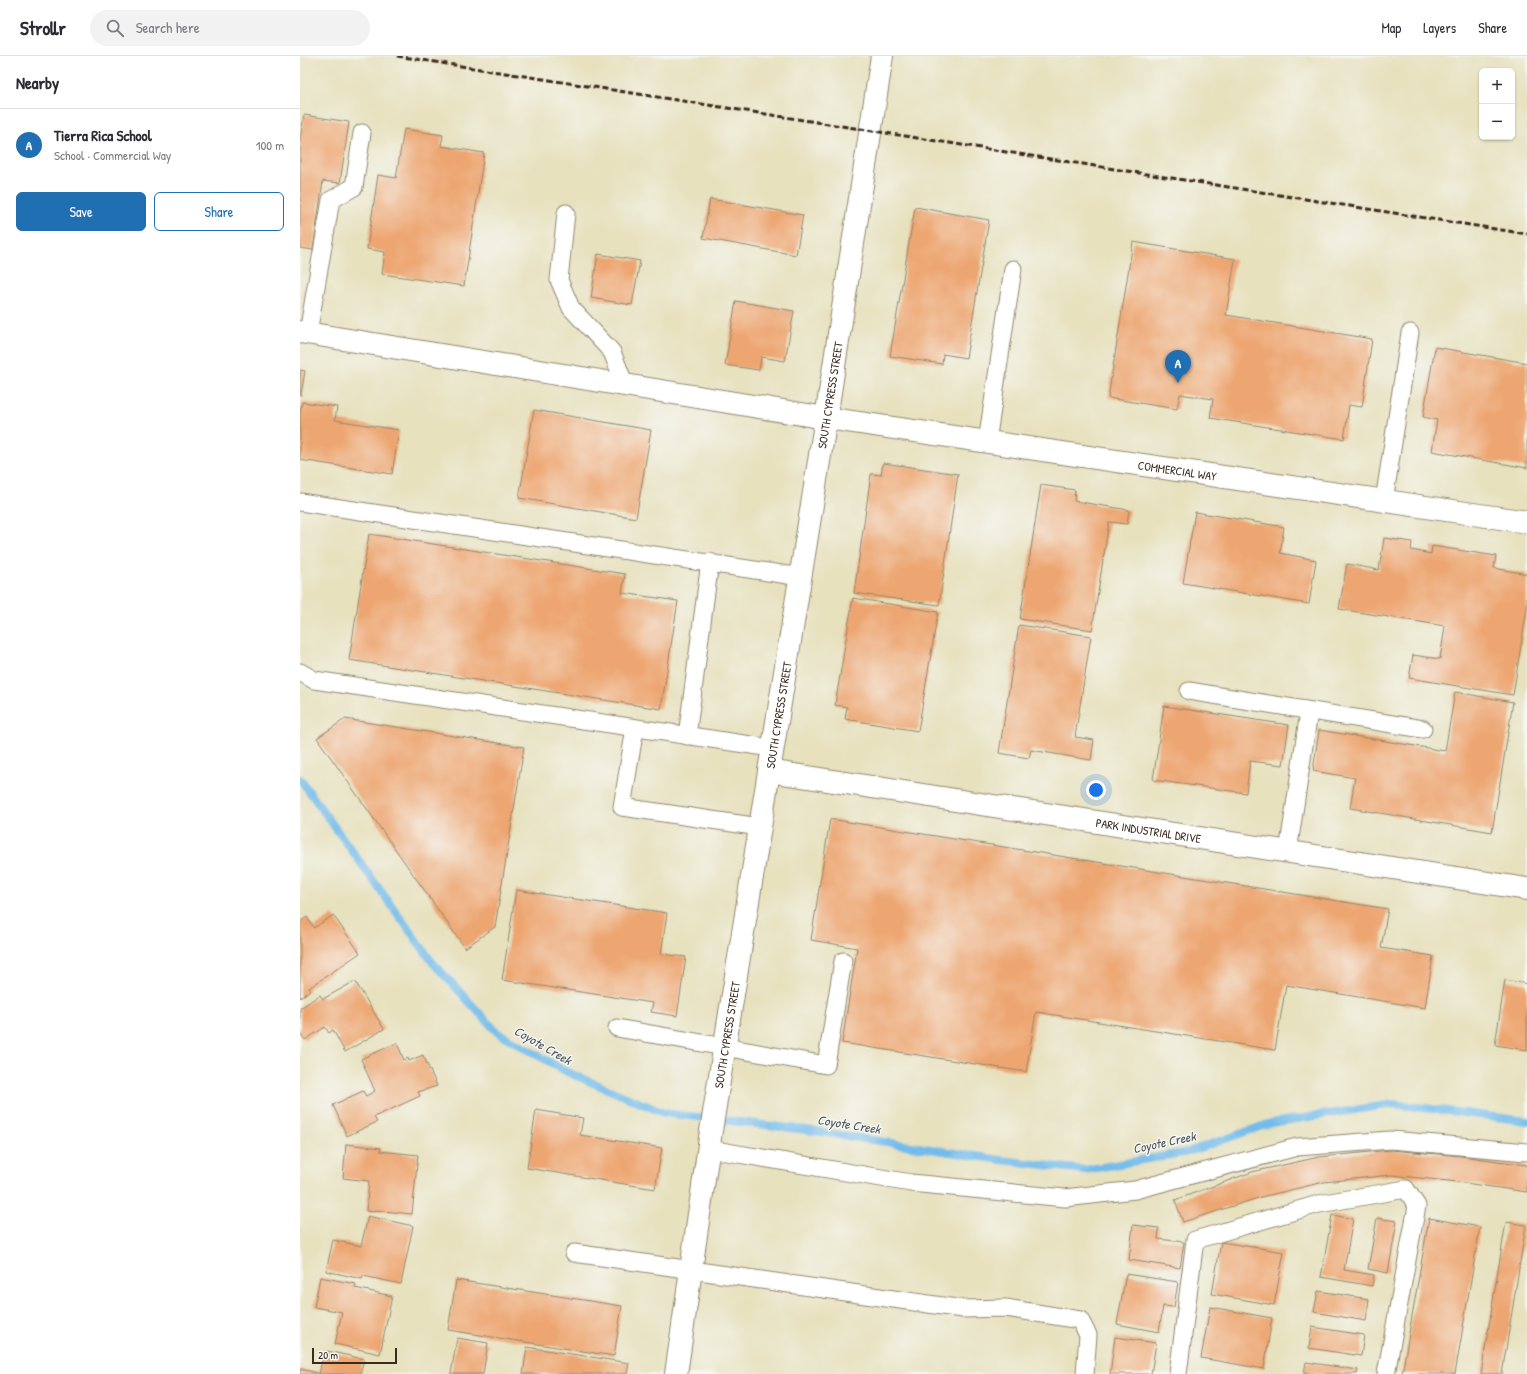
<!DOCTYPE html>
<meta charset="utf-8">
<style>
:root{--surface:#fff;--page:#f2f2f3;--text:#2b2b33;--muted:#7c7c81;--line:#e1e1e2;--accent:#1f6fb2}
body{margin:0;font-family:"Patrick Hand",sans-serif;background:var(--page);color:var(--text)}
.controls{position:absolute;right:12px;top:12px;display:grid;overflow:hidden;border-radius:6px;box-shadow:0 1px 3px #0004}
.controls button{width:36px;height:36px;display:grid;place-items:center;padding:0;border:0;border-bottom:1px solid var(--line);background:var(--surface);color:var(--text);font:20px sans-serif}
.scale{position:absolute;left:12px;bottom:10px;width:85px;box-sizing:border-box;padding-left:4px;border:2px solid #3b2a1e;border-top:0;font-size:11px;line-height:14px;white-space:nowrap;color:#3b2a1e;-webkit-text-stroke:3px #f6f6f2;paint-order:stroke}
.you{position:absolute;left:796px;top:734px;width:14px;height:14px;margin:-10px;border:3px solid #fff;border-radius:50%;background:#1a73e8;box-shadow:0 0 0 6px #1a73e833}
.badge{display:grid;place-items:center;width:26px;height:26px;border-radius:50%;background:var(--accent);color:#fff;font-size:13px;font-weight:700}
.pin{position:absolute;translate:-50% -33px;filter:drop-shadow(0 1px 2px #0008)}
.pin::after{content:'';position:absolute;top:21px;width:14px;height:12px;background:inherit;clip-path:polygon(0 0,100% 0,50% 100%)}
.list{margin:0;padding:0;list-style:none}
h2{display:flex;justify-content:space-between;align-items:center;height:52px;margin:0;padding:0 16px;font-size:17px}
h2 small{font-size:13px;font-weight:400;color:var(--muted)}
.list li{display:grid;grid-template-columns:26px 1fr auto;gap:12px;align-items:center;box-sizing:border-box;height:72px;padding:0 16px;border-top:1px solid var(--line)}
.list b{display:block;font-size:15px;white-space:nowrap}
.list p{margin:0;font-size:13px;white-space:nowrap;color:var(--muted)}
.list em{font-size:13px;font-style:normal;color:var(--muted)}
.actions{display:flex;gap:8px;padding:12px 16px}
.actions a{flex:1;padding:9px 0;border:1px solid var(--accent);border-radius:6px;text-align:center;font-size:14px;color:var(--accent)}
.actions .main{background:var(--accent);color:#fff}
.icon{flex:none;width:22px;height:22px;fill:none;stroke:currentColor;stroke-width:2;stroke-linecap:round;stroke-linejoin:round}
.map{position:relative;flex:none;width:1227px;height:1318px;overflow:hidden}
header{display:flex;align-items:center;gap:24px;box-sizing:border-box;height:56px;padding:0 20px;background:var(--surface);border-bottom:1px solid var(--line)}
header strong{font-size:19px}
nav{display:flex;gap:22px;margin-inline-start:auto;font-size:14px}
.search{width:280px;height:36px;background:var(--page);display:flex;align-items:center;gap:10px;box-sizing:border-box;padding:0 14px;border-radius:22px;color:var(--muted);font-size:15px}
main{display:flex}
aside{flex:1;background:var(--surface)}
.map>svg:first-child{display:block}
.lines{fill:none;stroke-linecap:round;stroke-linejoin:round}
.stream{stroke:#72bbea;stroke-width:8}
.building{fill:#eda671}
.service-casing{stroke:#91866e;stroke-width:19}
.minor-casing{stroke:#91866e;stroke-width:24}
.service{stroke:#fff;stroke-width:17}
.minor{stroke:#fff;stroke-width:22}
.rail{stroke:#3b2a1e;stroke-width:3;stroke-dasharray:6 3;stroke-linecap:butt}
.labels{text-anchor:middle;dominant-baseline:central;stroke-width:3;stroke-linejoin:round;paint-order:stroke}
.street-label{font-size:12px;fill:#3b2a1e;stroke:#f6f6f2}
.water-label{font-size:13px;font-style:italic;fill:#4c565b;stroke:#f6f6f2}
</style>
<header>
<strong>Strollr</strong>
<div class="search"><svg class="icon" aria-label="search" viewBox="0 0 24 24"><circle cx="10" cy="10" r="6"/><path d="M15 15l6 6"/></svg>Search here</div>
<nav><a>Map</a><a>Layers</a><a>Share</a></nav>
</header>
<main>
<aside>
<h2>Nearby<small></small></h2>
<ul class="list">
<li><span class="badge">A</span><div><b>Tierra Rica School</b><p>School · Commercial Way</p></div><em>100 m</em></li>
</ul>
<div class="actions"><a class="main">Save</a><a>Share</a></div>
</aside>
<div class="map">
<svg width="1227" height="1318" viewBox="0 0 1227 1318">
<rect width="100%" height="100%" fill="#f6f6f2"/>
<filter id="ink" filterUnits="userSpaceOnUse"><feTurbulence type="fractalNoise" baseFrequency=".025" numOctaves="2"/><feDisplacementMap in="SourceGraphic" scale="8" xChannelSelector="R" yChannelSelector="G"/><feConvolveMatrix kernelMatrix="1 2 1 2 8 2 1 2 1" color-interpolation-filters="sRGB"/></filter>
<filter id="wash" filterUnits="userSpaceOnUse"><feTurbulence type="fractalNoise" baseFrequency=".012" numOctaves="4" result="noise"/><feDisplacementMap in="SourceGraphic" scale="16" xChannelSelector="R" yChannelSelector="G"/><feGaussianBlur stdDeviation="0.9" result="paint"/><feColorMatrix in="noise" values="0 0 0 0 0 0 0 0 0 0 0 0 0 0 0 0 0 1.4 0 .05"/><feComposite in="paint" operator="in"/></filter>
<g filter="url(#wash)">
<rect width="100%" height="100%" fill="#e7e1be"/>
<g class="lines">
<polyline class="stream" points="0,723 133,907 197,976 267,1016 364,1057 515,1075 701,1104 785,1114 888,1096 971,1067 1093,1048 1227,1065"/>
</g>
<g id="blocks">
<g class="building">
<polygon points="4,59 49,66 40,127 23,125 13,194 0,192 0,83"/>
<polygon points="104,73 143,79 141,90 184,97 164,230 82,218 85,196 67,193 78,119 96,122"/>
<polygon points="410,143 503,159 496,199 403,182"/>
<polygon points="615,151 689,164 666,302 643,298 642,308 590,300"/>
<polygon points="833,186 935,203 926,259 1072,283 1062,351 1049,349 1044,383 910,362 913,343 880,338 877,353 808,342"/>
<polygon points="298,198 340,205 332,249 291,242"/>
<polygon points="436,245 494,255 485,305 461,301 459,314 425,309"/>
<polygon points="1135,291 1227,307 1227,412 1132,395 1137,364 1123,361"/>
<polygon points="0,314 5,315 1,339 0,339"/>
<polygon points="2,346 37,351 35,364 99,374 92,418 0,404 0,358"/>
<polygon points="234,354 351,374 336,462 219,442"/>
<polygon points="583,407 658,418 639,549 554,537 571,418 581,419"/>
<polygon points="741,429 775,434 774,445 829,454 827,468 809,466 792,574 720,563"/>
<polygon points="895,456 984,471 980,497 1016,504 1009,548 883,527"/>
<polygon points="69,478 325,518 322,537 378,545 361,653 49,604"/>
<polygon points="1084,482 1112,486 1111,494 1131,498 1132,490 1196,500 1194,512 1227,518 1227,552 1213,639 1109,622 1113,599 1140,603 1145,570 1039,553 1047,508 1079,514"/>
<polygon points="553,542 638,556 618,675 545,663 547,651 535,649"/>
<polygon points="719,569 791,580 775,681 794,684 791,704 731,694 729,702 699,697"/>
<polygon points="1155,636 1213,646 1192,776 1050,752 1055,722 1013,715 1019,674 1145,695"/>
<polygon points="864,650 989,669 983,709 950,705 946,737 853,724"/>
<polygon points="45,663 224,691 195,871 165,892 17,682"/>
<polygon points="530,763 1088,853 1081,892 1133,900 1125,952 986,929 975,994 736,956 726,1016 542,987 557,892 511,884"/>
<polygon points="216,834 367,857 361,898 386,901 377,960 351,956 353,947 202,924"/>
<polygon points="33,859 60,897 9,932 10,934 0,942 0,866 7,861 14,872"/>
<polygon points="1205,924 1227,928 1227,994 1195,989"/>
<polygon points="55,925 84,973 45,996 33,974 29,977 25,971 5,984 0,977 0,952 20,939 23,943"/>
<polygon points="97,987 104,1004 108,1002 109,1005 123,999 137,1030 118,1036 120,1040 74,1061 77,1066 47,1080 33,1049 63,1035 66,1040 75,1035 61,1003"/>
<polygon points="236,1054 283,1062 280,1079 362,1092 355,1133 227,1112"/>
<polygon points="46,1088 81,1092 80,1095 118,1099 112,1158 74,1154 74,1156 66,1155 69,1125 43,1122"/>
<polygon points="1091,1094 1161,1100 1227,1109 1227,1136 1158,1126 1091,1119 1024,1126 961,1141 883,1166 875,1144 952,1116 1019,1101"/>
<polygon points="1032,1159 1053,1163 1044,1214 1074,1219 1072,1230 1021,1221"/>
<polygon points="68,1160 113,1170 101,1228 63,1220 62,1223 26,1215 33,1184 61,1190"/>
<polygon points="1077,1162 1097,1165 1088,1217 1068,1213"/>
<polygon points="1129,1162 1180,1171 1155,1318 1102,1318"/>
<polygon points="1206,1166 1226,1169 1202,1318 1181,1318"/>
<polygon points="833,1169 859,1172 858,1183 884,1186 880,1212 829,1204"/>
<polygon points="921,1186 984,1196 974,1249 912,1238"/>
<polygon points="826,1218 878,1226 874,1251 863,1250 859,1276 817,1268"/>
<polygon points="20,1221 56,1228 55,1232 92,1240 80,1298 35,1288 42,1256 14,1251"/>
<polygon points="156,1224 322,1250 314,1300 148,1274"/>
<polygon points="1018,1235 1069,1243 1066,1265 1014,1256"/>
<polygon points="910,1251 972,1262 964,1313 901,1302"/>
<polygon points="1012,1271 1064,1279 1061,1300 1009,1292"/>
<polygon points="815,1281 856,1287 851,1318 810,1318"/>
<polygon points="157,1282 188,1287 183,1318 151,1318"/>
<polygon points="227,1291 329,1307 327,1318 223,1318"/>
<polygon points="27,1295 64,1303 60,1318 19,1318 23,1300 26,1301"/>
<polygon points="1006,1306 1058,1314 1057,1318 1004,1318"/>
<polygon points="0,1313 18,1317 18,1318 0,1318"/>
</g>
</g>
</g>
<g filter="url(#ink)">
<use href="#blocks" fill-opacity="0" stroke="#91866e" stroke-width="1"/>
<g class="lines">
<defs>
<g id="service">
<polyline points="266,157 259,224 271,252 312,296 325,329"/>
<polyline points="8,277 31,144 54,131 62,77"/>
<polyline points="687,386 713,213"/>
<polyline points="1084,445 1110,277"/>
<polyline points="0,446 501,521"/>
<polyline points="0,616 14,624 472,692"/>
<polyline points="889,635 1123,673"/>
<polyline points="335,672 322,751 460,771"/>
<polyline points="387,680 410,506"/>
<polyline points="988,796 1009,656"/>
<polyline points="317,972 526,1009 543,905"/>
<polyline points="409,1093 611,1127 765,1142 835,1134 997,1091 1091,1084 1227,1096"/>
<polyline points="274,1197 663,1253 706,1252 780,1264 788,1279 785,1318"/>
<polyline points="878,1318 895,1184 1019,1148 1106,1133 1117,1150 1086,1318"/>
</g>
<g id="minor">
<path id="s1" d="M 0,276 L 526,362 L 1227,466"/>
<path id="s2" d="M 469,715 L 1227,833"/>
<path id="s3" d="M 376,1318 L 411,1075 L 526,362 L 582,0"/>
</g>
</defs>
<use href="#service" class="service-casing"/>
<use href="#minor" class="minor-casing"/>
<use href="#service" class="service"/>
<use href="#minor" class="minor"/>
<polyline class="rail" points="97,0 1227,178"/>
</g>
</g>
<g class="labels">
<g class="street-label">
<text stroke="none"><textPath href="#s3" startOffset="991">SOUTH CYPRESS STREET</textPath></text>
<text stroke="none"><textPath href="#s1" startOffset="888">COMMERCIAL WAY</textPath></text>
<text stroke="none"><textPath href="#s3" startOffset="667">SOUTH CYPRESS STREET</textPath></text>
<text stroke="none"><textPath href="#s2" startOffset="384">PARK INDUSTRIAL DRIVE</textPath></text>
<text stroke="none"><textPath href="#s3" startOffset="343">SOUTH CYPRESS STREET</textPath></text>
</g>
<g class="water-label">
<text transform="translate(243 989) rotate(30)">Coyote Creek</text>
<text transform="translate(549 1068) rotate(9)">Coyote Creek</text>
<text transform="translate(864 1086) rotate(-12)">Coyote Creek</text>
</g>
</g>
</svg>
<div class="controls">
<button>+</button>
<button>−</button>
</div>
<div class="scale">20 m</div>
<div class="you"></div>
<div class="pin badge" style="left:878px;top:327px">A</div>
</div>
</main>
